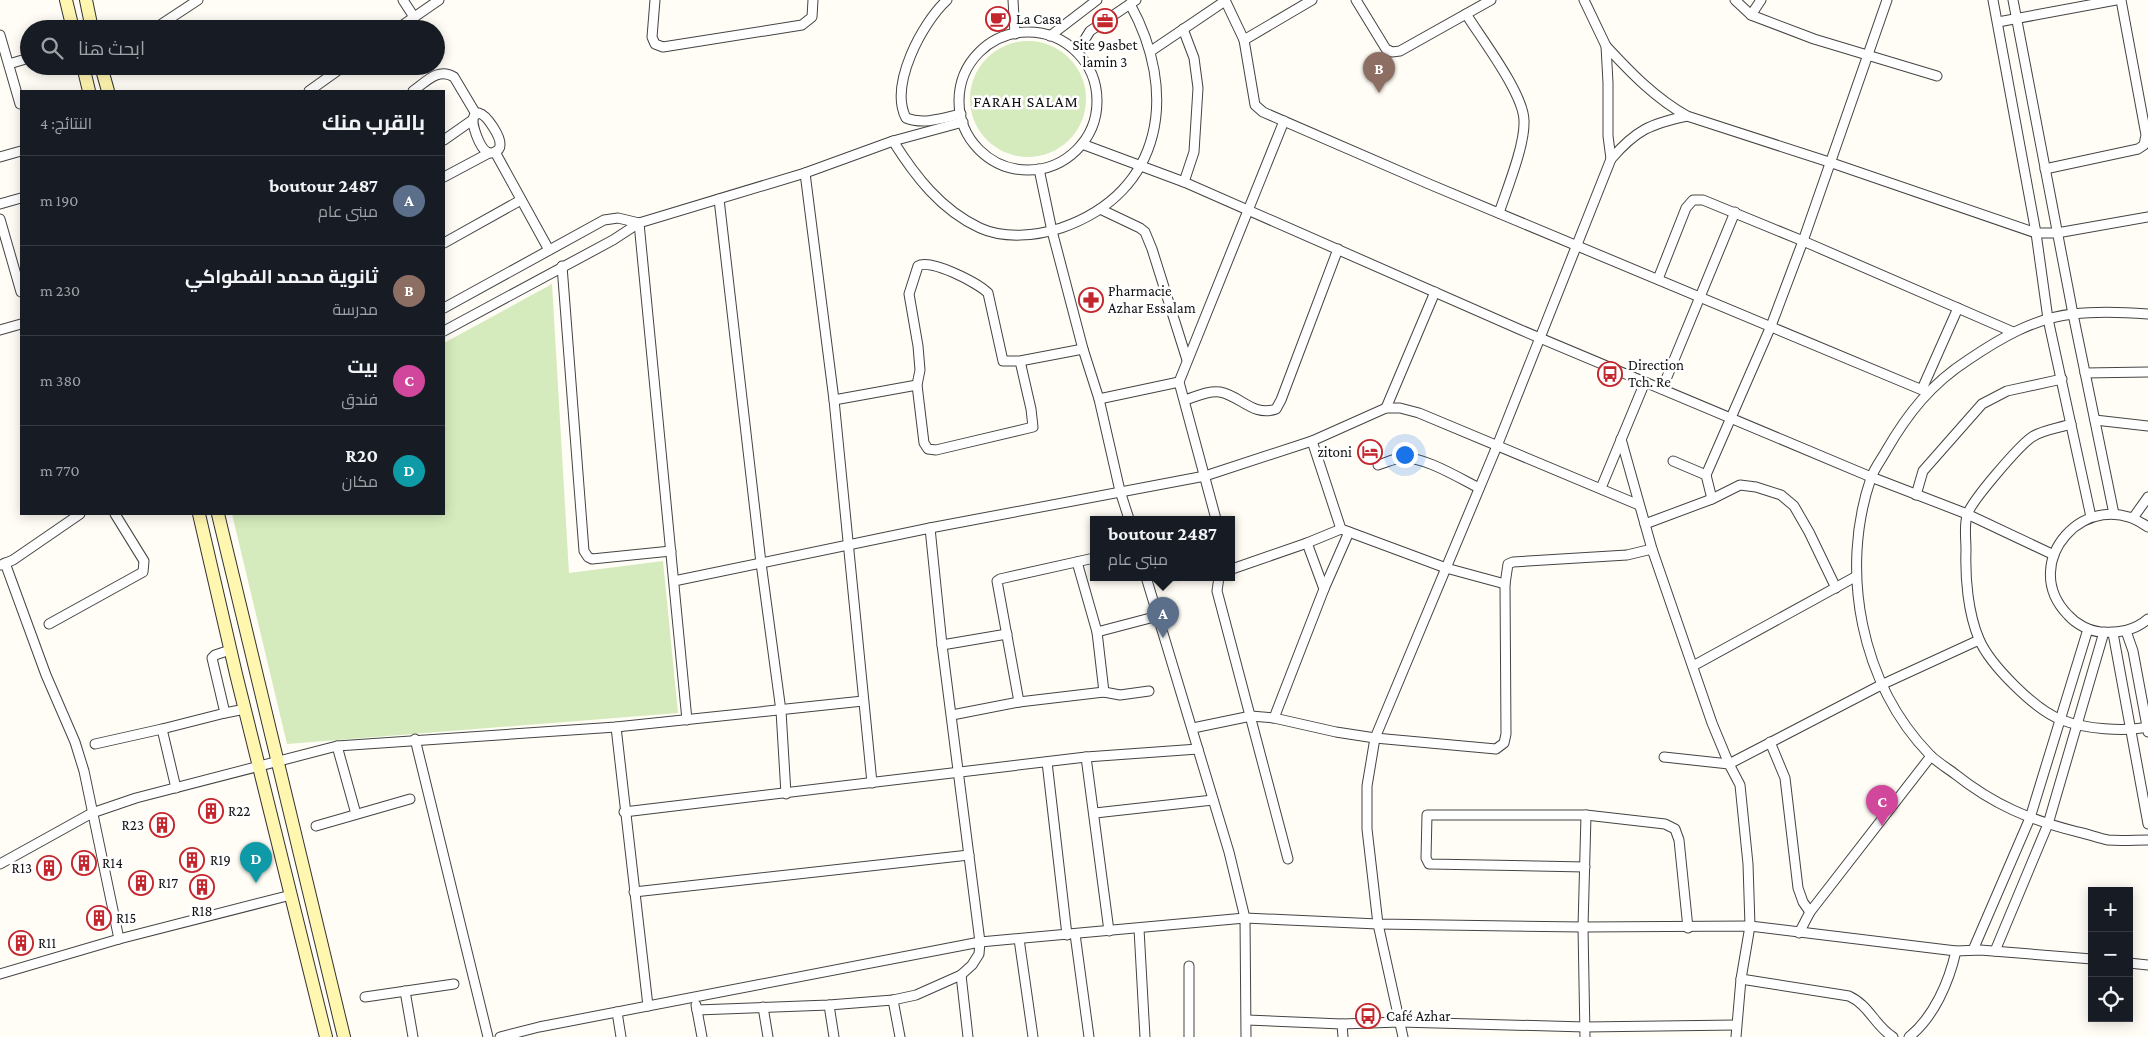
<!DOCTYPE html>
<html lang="ar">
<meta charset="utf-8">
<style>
:root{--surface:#171b24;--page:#20242c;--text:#f1f3f6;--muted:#9ea1a6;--line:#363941;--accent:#0b8043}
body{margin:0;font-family:"Crimson Pro",Cairo,serif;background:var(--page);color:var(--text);direction:rtl}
.controls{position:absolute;right:15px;bottom:15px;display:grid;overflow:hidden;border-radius:0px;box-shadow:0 2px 12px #0003}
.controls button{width:45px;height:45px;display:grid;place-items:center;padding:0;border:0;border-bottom:1px solid var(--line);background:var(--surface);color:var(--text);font:25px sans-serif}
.you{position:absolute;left:1404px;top:454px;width:18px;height:18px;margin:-12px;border:4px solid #fff;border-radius:50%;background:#1a73e8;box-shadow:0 0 0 8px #1a73e833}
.badge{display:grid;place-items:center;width:32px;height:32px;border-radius:50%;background:var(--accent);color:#fff;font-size:16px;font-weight:700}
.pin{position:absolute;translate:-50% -41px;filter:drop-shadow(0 1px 2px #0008)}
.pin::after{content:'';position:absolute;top:26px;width:18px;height:15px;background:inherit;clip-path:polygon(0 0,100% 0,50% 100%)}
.popup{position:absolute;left:1090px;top:516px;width:145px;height:65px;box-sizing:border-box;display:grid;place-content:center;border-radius:0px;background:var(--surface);filter:drop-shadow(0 1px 4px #0005);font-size:16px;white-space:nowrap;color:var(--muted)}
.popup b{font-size:19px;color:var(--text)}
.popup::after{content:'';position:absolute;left:50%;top:100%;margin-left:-10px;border:10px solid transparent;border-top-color:var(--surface)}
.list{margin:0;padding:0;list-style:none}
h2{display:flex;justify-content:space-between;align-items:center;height:65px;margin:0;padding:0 20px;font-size:21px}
h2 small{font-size:16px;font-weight:400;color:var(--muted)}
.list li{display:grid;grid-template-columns:32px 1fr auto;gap:15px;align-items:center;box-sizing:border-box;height:90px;padding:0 20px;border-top:1px solid var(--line)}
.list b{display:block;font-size:19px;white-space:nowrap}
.list p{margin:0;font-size:16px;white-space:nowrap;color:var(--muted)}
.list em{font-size:16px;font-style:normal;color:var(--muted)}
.icon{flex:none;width:28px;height:28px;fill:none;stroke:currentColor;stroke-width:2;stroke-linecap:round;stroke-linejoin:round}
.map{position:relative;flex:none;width:2148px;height:1037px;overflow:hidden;direction:ltr}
.search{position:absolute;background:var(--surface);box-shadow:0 2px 12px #0003;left:20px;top:20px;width:425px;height:55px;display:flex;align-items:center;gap:12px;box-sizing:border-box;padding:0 18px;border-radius:28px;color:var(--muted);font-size:19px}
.panel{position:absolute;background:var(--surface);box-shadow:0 2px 12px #0003;left:20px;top:90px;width:425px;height:425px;border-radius:0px;direction:rtl}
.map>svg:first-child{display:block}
.green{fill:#d5ebbd}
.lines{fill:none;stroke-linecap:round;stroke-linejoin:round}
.street-casing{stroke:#444;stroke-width:11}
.secondary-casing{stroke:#333;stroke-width:14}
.street{stroke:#fff;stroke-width:9}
.secondary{stroke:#fff6b0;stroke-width:12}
.labels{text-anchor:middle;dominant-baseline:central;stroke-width:5;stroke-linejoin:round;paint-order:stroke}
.poi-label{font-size:15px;fill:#111;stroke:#fff;text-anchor:start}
.neighbourhood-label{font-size:16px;letter-spacing:1px;fill:#111;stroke:#fff}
</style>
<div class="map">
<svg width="2148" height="1037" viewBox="0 0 2148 1037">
<rect width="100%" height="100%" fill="#fffdf5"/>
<g class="green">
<circle cx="1028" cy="99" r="58"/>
<polygon points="552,284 569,573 663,561 678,713 287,744 232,514 444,514 444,343"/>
</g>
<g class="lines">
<defs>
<g id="street">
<polyline points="403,0 414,17"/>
<polyline points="655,0 652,37 655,44 663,47 802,25 812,17 813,0"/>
<path d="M 947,0 C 922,23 889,85 906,118 C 924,125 943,118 961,114"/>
<polyline points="1013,0 1015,34"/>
<polyline points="1225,0 1244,40 1255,105 1263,112 1429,184 1927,392"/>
<polyline points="1356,0 1386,49 1392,52 1400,51 1491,0"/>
<polyline points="1584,0 1606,46 1608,83 1608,136 1611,159"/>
<polyline points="1735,0 1751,15 1814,39 1937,76"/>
<polyline points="1993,0 2036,233 2048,319 2091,517"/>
<polyline points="2013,0 2073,314 2114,514"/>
<path d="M 1466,14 C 1481,38 1524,94 1524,121 C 1525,145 1507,189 1499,213"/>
<polyline points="1751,15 1761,0"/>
<polyline points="1998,22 2116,0"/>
<polyline points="154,29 198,0"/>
<polyline points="397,29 439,0"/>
<polyline points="1183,29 1194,58 1198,88 1194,152 1184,182"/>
<circle cx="1028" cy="101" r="69"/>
<polyline points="0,35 20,104"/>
<polyline points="1050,36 1097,0"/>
<polyline points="1244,40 1312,0"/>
<path d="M 1606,46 C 1631,73 1655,98 1687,116 L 1829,162 L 2036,233 L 2057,233 L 2148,217"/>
<polyline points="1151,51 1225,1"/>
<polyline points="1077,52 1090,31 1136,0"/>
<polyline points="9,64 29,58"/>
<polyline points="309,91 344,66"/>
<path d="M 413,91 C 426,82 438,67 454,77 L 476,114"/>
<path d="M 479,113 C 487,115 501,137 500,145 C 500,149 498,150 495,152 C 492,153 491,154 487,152 C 480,148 470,123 474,116 Z"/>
<polyline points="444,140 471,121"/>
<path d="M 893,141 C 915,176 941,210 980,228 C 1004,239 1036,236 1061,228 C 1165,192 1178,91 1130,4"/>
<polyline points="1082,144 1184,182 1521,330 1871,477 1967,514 2054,555"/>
<polyline points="495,152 549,250"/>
<polyline points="0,157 21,151"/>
<polyline points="1039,169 1052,231 1083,349 1099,399 1120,491 1129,519"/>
<polyline points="2045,169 2138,149 2144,145 2146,135 2121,0"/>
<polyline points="805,173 834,400 872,783"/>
<polyline points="444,177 489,153"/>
<polyline points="719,199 761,563 781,711 786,794"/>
<polyline points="0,204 21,198"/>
<polyline points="1100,209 1140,228 1145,232 1152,249 1187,360"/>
<polyline points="0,219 21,292"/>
<polyline points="639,223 687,720"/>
<polyline points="444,243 521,200"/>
<polyline points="562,266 584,551 588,557 592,559 671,551"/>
<polyline points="1658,279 1686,208 1693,200 1703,200 1803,241 2013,332"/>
<polyline points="444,308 604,220 618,218 639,223"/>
<path d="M 2148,314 C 2123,312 2097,311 2073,314 C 2034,318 1999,339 1968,360 C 1931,384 1908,413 1886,451 C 1881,460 1874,469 1871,478 C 1839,571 1861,684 1930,755 C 1937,762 1947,768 1955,774 C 1994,805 2030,820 2078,832 C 2088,834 2098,838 2108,840 C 2121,841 2135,840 2148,840"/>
<polyline points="0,330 21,324"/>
<polyline points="444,331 613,240 639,223 805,173 893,141 963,122"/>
<path d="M 1020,361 L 1031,409 L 1033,427 L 936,450 L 928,449 L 924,443 L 917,385 L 920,370 L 918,346 L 909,294 L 918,266 C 930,258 978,283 988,293 L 1003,361 L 1020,361 L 1083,349"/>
<polyline points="2085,373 2148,372"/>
<polyline points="1662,389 1735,212"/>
<polyline points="1922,389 1958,308"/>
<polyline points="1099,399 1179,382"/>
<polyline points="834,400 917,385"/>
<path d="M 1185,400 C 1195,397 1209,390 1220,392 C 1241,396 1253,417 1276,409 L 1281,400 L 1338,249"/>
<polyline points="1386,408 1435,292"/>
<polyline points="2095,420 2148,426"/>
<path d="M 2071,424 C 2059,428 2042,430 2032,437 C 2020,445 1969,503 1967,516 C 1964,526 1966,539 1966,550 C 1965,578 1968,613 1979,639 C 1990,665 2036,711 2062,720 C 2085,729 2124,732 2148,727"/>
<polyline points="1621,439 1652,549 1712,723 1729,764 1740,785 1748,864 1750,926 1741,979 1736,1037"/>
<polyline points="1312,441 1341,529 1446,568 1505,584 1508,564 1513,562 1627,555 1652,549"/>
<polyline points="1673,461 1706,475 1712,499"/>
<path d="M 1378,465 C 1385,463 1393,459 1400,458 C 1422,455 1459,478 1479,488"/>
<polyline points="1706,475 1771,326 1803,241 1887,0"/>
<polyline points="1601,488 1645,382"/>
<polyline points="1916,495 1923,471 1982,404 2007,391 2062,379"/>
<polyline points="2133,518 2148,497"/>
<polyline points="1216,519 1179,382 1284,121"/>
<polyline points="1645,524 1712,499 1740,485 1756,487 1781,495 1794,506 1809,532 1836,588"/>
<path d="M 2148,527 C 2087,483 2017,563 2068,615 C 2076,624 2089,631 2101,632 C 2119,633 2134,631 2148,619"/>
<polyline points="1307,543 1324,589"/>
<polyline points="1077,562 1097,632 1104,692"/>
<polyline points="5,563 46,675 75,742 84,771 119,939"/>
<polyline points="1,565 13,560 80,514"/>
<polyline points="1232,569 1307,543 1341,529"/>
<polyline points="1146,577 1229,852 1245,918 1246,1037"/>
<polyline points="1219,577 1217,591 1288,859"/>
<polyline points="674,581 930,528 1205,476 1312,441 1386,408 1400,408 1419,413 1639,505"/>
<polyline points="49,624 143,572 144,561 115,514"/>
<polyline points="2126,631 2133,651 2148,732"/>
<polyline points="1097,632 1158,616"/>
<polyline points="2113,633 2148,824"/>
<polyline points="942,645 1007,634"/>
<polyline points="1693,666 1855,577"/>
<polyline points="1019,702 997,581 1000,579 1094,558"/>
<polyline points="225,713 245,709"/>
<polyline points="952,715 1019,702 1104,692 1120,695 1149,691"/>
<polyline points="1274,718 1324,589 1349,532"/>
<polyline points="616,727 648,1006"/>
<polyline points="1193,728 1251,716 1274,718 1336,732 1375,738 1496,749 1504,743 1506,734 1505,584"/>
<polyline points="415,739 488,1037"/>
<polyline points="1770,742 1785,778 1798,888 1803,902 1810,912"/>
<polyline points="95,744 162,729"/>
<polyline points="337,746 356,814"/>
<polyline points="1086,757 1109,931"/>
<polyline points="1664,757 1729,764 1881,685 1979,640"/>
<polyline points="1047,762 1067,935"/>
<polyline points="176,788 162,729 225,713 212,658 215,655 230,650"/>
<polyline points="624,812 1086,757 1198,749"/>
<polyline points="1095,813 1213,800"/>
<polyline points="316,826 410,799"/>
<polyline points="0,864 92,813 136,798 337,746 616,727 863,701"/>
<polyline points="1585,867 1429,864 1426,858 1427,815 1586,815 1665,824 1675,829 1679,840 1688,928"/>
<polyline points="634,892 969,855"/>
<polyline points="1139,929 1145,1037"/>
<polyline points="1799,933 1810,912 1931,756"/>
<polyline points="1075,934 1089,1037"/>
<polyline points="1019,939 1033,1037"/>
<polyline points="1973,950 2030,818 2088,629"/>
<polyline points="1956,951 1980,950 2092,959"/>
<polyline points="1995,951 2048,824 2104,632"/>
<polyline points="2129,963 2148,965"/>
<polyline points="0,974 119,939 291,895"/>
<polyline points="961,975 968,1037"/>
<path d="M 1741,979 L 1849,996 C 1869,1005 1875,1026 1893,1037"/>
<polyline points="405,991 413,1037"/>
<polyline points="365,997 454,984"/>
<polyline points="893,1000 900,1037"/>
<polyline points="696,1005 702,1037"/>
<polyline points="829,1005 834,1037"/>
<polyline points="763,1007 768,1037"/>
<polyline points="697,1010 829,1005 893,1000 916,995 961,975 972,965 979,954 980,942 942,645 930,528"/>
<polyline points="617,1012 621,1037"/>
<polyline points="1247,1020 1342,1024 1400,1022 1585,1027 1736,1025"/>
<polyline points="1342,1024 1343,1037"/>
<path d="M 500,1037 L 539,1027 L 980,942 L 1245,918 L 1378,924 L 1583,927 L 1750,926 L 1956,951 C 1949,982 1934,1017 1909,1037"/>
<polyline points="1189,1037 1189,966"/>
<path d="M 1403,1037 L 1378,924 L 1367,829 L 1367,786 L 1375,738 L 1497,446 L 1611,159 C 1636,130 1650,124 1687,116"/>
<polyline points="1585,1037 1583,927 1586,815"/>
</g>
<g id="secondary">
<polyline points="66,0 73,29"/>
<polyline points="86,0 92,29"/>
<polyline points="83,66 89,91"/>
<polyline points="101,66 108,91"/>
<polyline points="199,514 236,674 326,1037"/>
<polyline points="218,514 344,1037"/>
</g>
</defs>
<use href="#street" class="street-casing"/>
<use href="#secondary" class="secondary-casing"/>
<use href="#street" class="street"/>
<use href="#secondary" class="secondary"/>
</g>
<defs>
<symbol id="cafe-ring" viewBox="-11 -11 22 22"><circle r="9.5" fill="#fff" stroke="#c4262e" stroke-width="1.5"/><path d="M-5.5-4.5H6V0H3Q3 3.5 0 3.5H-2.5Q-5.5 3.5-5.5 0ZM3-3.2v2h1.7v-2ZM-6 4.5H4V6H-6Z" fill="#c4262e"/></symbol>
<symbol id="office-ring" viewBox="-11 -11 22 22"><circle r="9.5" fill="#fff" stroke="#c4262e" stroke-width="1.5"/><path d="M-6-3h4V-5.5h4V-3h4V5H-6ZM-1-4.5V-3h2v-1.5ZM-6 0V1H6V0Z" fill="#c4262e"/></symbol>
<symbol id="pharmacy-ring" viewBox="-11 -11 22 22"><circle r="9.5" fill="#fff" stroke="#c4262e" stroke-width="1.5"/><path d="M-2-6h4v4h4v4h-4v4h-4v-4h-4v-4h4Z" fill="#c4262e"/></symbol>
<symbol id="bus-ring" viewBox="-11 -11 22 22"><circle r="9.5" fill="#fff" stroke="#c4262e" stroke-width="1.5"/><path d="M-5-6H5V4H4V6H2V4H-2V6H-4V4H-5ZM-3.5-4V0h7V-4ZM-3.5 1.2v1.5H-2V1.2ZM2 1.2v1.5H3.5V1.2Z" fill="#c4262e"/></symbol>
<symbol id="hotel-ring" viewBox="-11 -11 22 22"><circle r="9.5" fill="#fff" stroke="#c4262e" stroke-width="1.5"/><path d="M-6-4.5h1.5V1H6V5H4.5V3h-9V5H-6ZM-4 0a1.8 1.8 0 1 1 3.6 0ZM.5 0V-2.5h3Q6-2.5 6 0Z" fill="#c4262e"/></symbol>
<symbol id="building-ring" viewBox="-11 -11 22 22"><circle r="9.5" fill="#fff" stroke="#c4262e" stroke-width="1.5"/><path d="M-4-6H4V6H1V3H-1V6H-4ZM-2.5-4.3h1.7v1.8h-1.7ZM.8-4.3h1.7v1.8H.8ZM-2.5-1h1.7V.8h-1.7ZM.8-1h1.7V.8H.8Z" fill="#c4262e"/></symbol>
</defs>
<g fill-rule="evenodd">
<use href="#cafe-ring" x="984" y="5" width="28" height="28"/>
<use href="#office-ring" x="1091" y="7" width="28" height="28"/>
<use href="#pharmacy-ring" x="1077" y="286" width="28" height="28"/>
<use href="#bus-ring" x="1596" y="360" width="28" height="28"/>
<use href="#hotel-ring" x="1356" y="438" width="28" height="28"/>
<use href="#building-ring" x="197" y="797" width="28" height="28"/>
<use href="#building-ring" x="148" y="811" width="28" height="28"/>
<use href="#building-ring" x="178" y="846" width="28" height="28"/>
<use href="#building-ring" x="70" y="849" width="28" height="28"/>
<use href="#building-ring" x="35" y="854" width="28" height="28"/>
<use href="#building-ring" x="127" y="869" width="28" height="28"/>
<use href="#building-ring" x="188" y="873" width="28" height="28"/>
<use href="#building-ring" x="85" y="904" width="28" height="28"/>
<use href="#building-ring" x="7" y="929" width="28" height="28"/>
<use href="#bus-ring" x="1354" y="1002" width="28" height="28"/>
</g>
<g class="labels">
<g class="poi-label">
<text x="1016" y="19">La Casa</text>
<text x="1105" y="45" text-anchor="middle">Site 9asbet<tspan x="1105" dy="17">lamin 3</tspan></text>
<text x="1108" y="291">Pharmacie<tspan x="1108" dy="17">Azhar Essalam</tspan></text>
<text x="1628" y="365">Direction<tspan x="1628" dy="17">Tch. Re</tspan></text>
<text x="1352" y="452" text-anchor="end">zitoni</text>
<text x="228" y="811">R22</text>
<text x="144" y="825" text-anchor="end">R23</text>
<text x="210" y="860">R19</text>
<text x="102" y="863">R14</text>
<text x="32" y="868" text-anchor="end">R13</text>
<text x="158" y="883">R17</text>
<text x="202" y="911" text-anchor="middle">R18</text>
<text x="116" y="918">R15</text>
<text x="38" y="943">R11</text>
<text x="1386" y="1016">Café Azhar</text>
</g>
<g class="neighbourhood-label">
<text x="1026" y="101">FARAH SALAM</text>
</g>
</g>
</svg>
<div class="controls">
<button>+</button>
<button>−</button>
<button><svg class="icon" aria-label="locate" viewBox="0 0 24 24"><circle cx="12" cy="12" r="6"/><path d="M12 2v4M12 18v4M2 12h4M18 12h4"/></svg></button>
</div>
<div class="you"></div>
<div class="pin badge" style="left:1163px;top:638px;background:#5c6f8a">A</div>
<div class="popup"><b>boutour 2487</b>مبنى عام</div>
<div class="pin badge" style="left:1379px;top:93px;background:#8d6e63">B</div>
<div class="pin badge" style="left:1882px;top:826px;background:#d1479c">C</div>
<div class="pin badge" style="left:256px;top:883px;background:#0f9aa8">D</div>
<div class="search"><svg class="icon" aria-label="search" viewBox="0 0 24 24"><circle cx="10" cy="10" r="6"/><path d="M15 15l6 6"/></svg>ابحث هنا</div>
<section class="panel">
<h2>بالقرب منك<small>النتائج: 4</small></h2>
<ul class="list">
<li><span class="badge" style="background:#5c6f8a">A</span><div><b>boutour 2487</b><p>مبنى عام</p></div><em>190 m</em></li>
<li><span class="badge" style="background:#8d6e63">B</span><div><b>ثانوية محمد الفطواكي</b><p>مدرسة</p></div><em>230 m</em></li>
<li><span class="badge" style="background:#d1479c">C</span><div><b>بيت</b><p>فندق</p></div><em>380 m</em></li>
<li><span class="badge" style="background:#0f9aa8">D</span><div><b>R20</b><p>مكان</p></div><em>770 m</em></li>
</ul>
</section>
</div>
